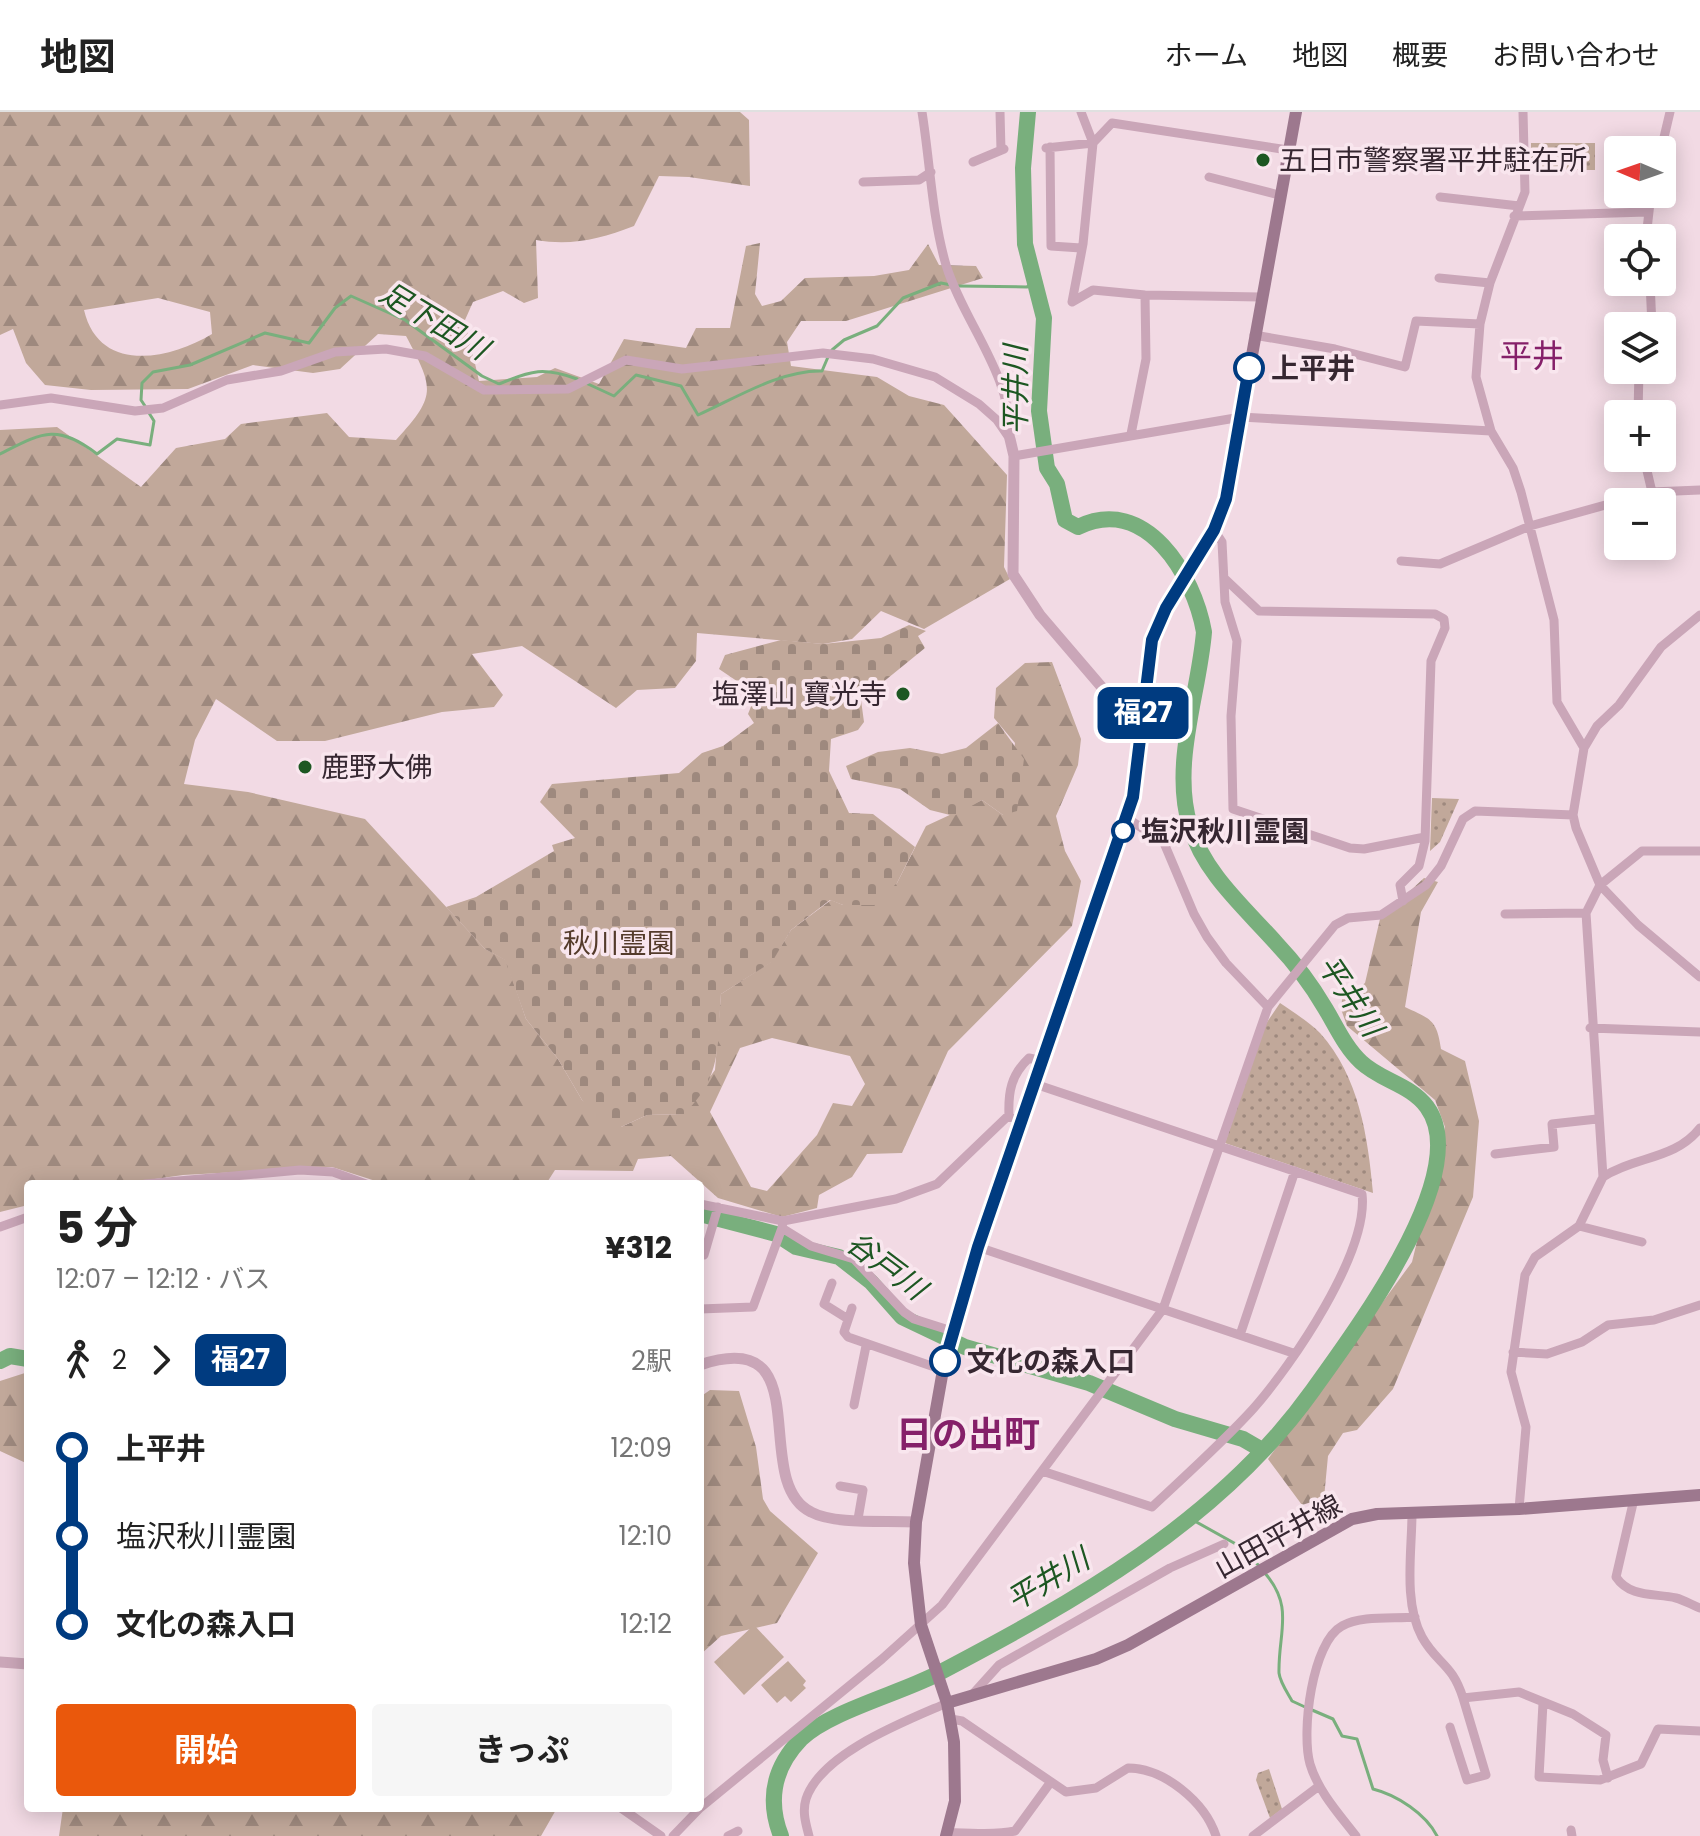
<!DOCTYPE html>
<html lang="ja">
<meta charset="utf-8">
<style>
body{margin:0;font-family:Poppins,"Noto Sans JP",sans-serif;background:#f6f6f6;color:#222;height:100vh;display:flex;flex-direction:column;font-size:30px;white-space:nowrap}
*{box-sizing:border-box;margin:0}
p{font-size:26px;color:#767676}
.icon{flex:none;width:44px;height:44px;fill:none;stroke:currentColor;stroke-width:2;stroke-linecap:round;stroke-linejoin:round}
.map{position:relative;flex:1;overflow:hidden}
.drawer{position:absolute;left:24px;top:1068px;width:680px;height:632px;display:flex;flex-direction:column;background:#fff;border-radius:8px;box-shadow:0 4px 20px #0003}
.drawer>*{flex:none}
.badge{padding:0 16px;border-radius:12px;font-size:28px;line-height:52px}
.needle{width:52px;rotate:272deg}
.fabs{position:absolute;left:1604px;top:24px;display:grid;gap:16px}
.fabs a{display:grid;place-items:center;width:72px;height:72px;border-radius:8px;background:#fff;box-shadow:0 4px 20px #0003;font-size:40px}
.map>.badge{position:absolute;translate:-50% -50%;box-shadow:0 0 0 4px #fff}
.legs{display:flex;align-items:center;gap:12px;height:88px;padding:0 32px;font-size:26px}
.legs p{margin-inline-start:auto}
.head{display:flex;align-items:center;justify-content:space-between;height:136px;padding:0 32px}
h1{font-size:44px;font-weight:700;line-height:60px}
.action{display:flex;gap:16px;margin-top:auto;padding:16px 32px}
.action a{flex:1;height:92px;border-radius:8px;background:#ea580c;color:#fff;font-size:32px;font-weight:700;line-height:92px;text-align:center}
.action a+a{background:#f6f6f6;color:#222}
ul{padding:0 32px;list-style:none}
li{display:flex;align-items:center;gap:28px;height:88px;font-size:30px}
li i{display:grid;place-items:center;width:12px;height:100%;margin:0 10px;background:currentColor}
li i::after{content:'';width:20px;height:20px;margin:-10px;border:6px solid;border-radius:50%;background:#fff}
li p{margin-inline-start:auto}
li:first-child i{background:linear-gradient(#0000 50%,currentColor 0)}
li:last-child i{background:linear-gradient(currentColor 50%,#0000 0)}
header{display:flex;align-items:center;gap:48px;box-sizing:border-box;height:112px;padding:0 40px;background:#fff;border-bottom:2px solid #e0e0e0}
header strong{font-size:38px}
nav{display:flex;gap:44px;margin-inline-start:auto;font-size:28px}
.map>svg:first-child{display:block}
</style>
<header>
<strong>地図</strong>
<nav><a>ホーム</a><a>地図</a><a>概要</a><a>お問い合わせ</a></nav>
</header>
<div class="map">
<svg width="1700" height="1724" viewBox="0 0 1700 1724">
<defs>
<pattern id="grass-dots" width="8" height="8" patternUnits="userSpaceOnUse" patternTransform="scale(2)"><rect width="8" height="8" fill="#c1a89a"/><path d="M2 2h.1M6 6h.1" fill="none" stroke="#9e897e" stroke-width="1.8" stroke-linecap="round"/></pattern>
<pattern id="forest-firs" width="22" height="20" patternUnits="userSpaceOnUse" patternTransform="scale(2)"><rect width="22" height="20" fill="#c1a89a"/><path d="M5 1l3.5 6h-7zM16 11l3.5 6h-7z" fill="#9e897e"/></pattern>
<pattern id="cemetery-stones" width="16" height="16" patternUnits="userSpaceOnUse" patternTransform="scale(2)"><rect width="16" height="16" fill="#c1a89a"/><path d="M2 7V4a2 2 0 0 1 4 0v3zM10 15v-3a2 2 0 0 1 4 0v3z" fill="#9e897e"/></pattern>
</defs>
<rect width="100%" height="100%" fill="#f2dae4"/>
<path fill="url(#grass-dots)" d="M 1531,31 L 1595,31 L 1595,58 L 1531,58 Z
M 1432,686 L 1459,687 L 1440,730 L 1430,739 Z
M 1280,891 C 1293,900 1309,910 1320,921 C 1359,964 1368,1025 1373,1081 L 1225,1031 L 1263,916 Z
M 1269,1657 L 1282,1697 L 1270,1706 L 1256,1668 L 1258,1661 Z"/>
<path fill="url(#forest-firs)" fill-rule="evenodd" d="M 0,0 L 740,0 L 749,8 L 750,74 L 689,65 L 659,64 L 634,114 C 600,127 572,134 536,128 L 538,186 L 524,191 L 503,179 L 473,190 L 465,208 L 479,269 L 537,265 L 555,256 L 599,272 L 624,227 L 686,236 L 696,216 L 730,216 L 746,134 L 760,131 L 755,182 L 762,194 L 781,189 L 805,166 L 874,164 L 909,158 L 928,132 L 939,153 L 976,154 L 983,166 L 846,209 L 801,209 L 787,230 L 791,254 L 877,265 L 909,284 L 944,293 L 1007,363 L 1004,455 L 1010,467 L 924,517 L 881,499 L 852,527 L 823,532 L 697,521 L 696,549 L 675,576 L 637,578 L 616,596 L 522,534 L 472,542 L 503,583 L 494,595 L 442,600 L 325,629 L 277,629 L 216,587 L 195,628 L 184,672 L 248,680 L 365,707 L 485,837 L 506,848 L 526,907 L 558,947 L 582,988 L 621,1015 L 647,1003 L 683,1002 L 715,958 L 721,882 L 771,850 L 791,818 L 831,788 L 843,793 L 897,771 L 926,714 L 982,688 L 1003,703 L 1015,631 L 994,606 L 996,576 L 1025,551 L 1052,550 L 1081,627 L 1078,653 L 1056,704 L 1065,739 L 1081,769 L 1072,814 L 948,939 L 902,1041 L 867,1042 L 852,1065 L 819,1083 L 817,1096 L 782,1105 L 718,1086 L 671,1044 L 638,1047 L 633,1059 L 555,1058 L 546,1072 L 518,1068 L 385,1072 L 332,1055 L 183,1063 L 120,1072 L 28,1072 L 28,1093 L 0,1100 L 0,318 L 57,315 L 141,375 L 176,336 L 225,327 L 241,312 L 327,301 L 349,325 L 396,328 C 437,283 434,277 406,224 L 378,222 L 340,257 L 313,261 L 253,253 L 188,277 L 91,278 L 45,273 L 26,251 L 13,217 L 0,223 ZM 158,186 L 210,200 L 212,222 C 169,248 99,262 84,198 ZM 772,926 L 850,944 L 865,972 L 852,994 L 833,991 L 817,1023 L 767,1079 L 751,1075 L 710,1000 L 740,936 Z
M 1424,766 L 1438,770 L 1421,800 L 1405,895 C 1431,907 1437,908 1441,937 L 1465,949 L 1479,1009 L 1473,1085 L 1393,1277 L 1357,1318 L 1343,1321 L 1328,1344 L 1324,1386 L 1302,1393 L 1268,1347 L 1412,1150 L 1445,1015 L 1435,988 L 1347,914 L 1341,897 L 1343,878 L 1354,879 L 1365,871 L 1380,807 Z
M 28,1260 L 28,1352 L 0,1339 L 0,1269 Z
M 710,1278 L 739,1279 L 756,1335 L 763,1387 L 770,1399 L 818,1441 L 777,1511 L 721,1524 L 700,1543 L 700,1285 Z
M 63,1696 L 557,1696 L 541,1724 L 59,1724 Z"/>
<path fill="url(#cemetery-stones)" d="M 909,513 L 926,519 L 918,524 L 925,536 L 861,588 L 864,610 L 858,618 L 831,627 L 829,659 L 849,701 L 873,702 L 915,735 L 897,771 L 874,793 L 843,793 L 830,788 L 791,818 L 772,850 L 721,882 C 717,933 723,964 684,1002 L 647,1003 L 621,1015 L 609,1016 L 582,988 L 558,947 L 526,907 L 505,848 L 485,837 L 446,795 L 476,785 L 554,739 L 552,733 L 575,726 L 540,690 L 552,672 L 679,661 L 702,641 L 723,634 L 754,611 L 748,602 L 756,582 L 719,557 L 725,543 L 781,528 L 823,532 L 881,526 Z
M 998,611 L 1024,647 L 1017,699 L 1003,703 L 982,688 L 954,704 L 930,698 L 900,677 L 851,667 L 846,654 L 878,640 L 910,636 L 942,642 L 966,636 Z"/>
<path fill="#c1a89a" d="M 754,1513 L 784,1545 L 744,1583 L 714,1550 Z
M 788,1549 L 806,1569 L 803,1573 L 806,1576 L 791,1590 L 785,1584 L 777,1591 L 761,1573 Z"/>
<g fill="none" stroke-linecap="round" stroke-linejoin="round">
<path stroke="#79af7d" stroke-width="3" d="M 958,174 L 1027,175 L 1034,169
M 832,238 L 844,228 L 877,214 L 903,186 L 941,171 L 951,173
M 588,272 L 614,284 L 636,263 L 681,274 L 698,303 C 736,286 780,258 822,259 L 828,245
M 145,294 L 141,288 L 142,271 L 153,260 L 190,253 L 265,221 L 309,231 L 335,196 L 351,184 L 405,208 L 482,264 L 499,272 C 532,258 544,255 577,267
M 0,342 C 42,321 56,311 97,342 L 117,327 L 150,333 L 154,309 L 149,301
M 1191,1407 L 1243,1436 L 1259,1454
M 1264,1460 C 1295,1495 1278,1520 1279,1561 C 1280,1570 1287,1580 1292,1589 L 1305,1595
M 1312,1598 L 1333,1607 L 1342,1624 L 1357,1627 L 1373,1677 C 1397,1683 1426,1702 1437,1724"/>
<path stroke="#79af7d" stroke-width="16" d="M 700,1102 L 776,1122 L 796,1135 L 839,1145 L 871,1170 L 902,1205 L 965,1235 L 1089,1271 L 1175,1307 L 1243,1327 L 1262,1338
M 0,1249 L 10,1244 L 28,1247
M 781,1724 C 767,1688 773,1656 801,1627 C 827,1601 897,1582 933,1564 C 1074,1490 1219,1410 1313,1278 C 1352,1223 1475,1061 1427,995 C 1410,972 1381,969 1361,950 C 1345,935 1336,914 1325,896 C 1311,872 1295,851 1276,831 C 1244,795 1204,761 1190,714 C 1171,652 1199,582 1204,520 C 1194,463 1146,382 1078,415 L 1065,408 L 1057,372 L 1047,356 L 1039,299 L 1044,206 L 1025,132 L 1023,56 L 1028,0"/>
<path stroke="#caa6b8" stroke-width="9" d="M 922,0 C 930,50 932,105 946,153 C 964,211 1012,262 1010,326
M 1000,0 L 1001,38
M 1523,0 L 1525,80 L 1490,171 L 1480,212 L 1476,265 L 1491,319 L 1513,356 L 1521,380 L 1554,508 L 1557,590 L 1584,636 L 1573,703 L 1576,716 L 1600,773 L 1638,813 L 1700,865
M 1050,35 L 1051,134 L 1081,136
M 1046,36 L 1093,31 L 1112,11 L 1288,38
M 1661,38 L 1670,0
M 973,50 L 1004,37
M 1209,65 L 1279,83
M 863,70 L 919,68 L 931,60
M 1440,85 L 1519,94
M 1514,104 L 1647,100
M 1646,126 L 1651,82
M 1439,166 L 1490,171
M 1650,170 L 1652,214
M 1072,190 L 1083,132 L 1093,31 L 1081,0
M 1072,190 L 1093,178 L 1145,183 L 1260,185
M 1254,223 L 1335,237 L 1405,255 L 1416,209 L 1480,212
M 0,293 L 51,286 L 135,299 L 163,296 L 227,268 L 281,259 L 335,240 L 386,237 L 425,244 L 484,278 L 568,277 L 626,248 L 682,257 L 823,241 L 873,247 L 935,265 L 979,292 L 997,308 L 1010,327
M 1638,302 L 1639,258
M 1131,322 L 1146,247 L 1145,183
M 1014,344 L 1241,305 L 1491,319
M 1644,346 L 1652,380
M 1214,418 L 1222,430 L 1225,490 L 1237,529 L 1231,604 L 1233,697 L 1350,736 L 1364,737 L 1425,725
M 1401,449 L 1440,452 L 1530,414 L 1652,380 L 1700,378
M 1224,466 L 1259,499 L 1435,502 L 1444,507 L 1445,516 L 1431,549 L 1425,729 L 1419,754 L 1400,773 L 1403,789
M 1584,636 L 1597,614 L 1619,593 L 1661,535 L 1700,503
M 1127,706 L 1164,731 L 1194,802 L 1207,825 L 1226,851 L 1268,895
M 1505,802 L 1586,801
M 1590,916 L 1700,920
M 1035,972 L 1362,1082 C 1369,1140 1292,1253 1253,1297 C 1222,1331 1186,1363 1152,1395 L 1042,1359
M 1009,1004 C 1008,980 1011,963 1029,946 L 1043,949
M 1495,1042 L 1554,1035 L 1552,1012 L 1597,1007
M 1603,1065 C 1635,1044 1675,1048 1700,1016
M 145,1072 L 300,1058 L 333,1060 L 366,1072
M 700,1092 L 783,1109 L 896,1087 L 937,1072 L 1008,1004 L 1022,1009
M 783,1109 L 782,1116 L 811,1134 L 854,1147 L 904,1200 L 914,1207 L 952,1219
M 1579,1114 L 1642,1130
M 0,1115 L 28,1105
M 978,1135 L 1293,1241
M 704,1143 L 718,1095
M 832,1171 L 824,1192 L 848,1207
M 852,1196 L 844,1220 L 848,1225 L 943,1258
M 700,1197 L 753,1195 L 782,1116
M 1240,1223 L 1295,1059
M 1513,1240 L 1547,1242 L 1582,1230 L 1608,1213 L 1654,1208 L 1700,1193
M 854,1293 L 866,1234
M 840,1374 L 863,1378 L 858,1407
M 1634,1387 L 1616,1465 C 1630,1486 1655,1481 1676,1486 C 1684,1488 1692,1493 1700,1496
M 1519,1397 L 1526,1315 L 1511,1260 L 1525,1163 L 1535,1145 L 1579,1114 L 1603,1065 L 1586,801 L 1600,773 L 1642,739 L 1700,739
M 1412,1401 C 1412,1439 1403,1490 1422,1525 C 1437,1552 1452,1551 1463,1586 L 1519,1580 L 1573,1602 L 1606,1623 L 1603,1648 L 1608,1666
M 971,1584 L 999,1553 L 1170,1456 L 1224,1432
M 1543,1591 L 1539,1665 L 1600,1668 L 1641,1652 L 1658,1617 L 1700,1619
M 951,1607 L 962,1609 L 1066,1680 L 1096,1676 L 1128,1656 C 1164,1656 1205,1690 1216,1724
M 1450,1615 L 1467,1668 L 1486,1663 L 1463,1586
M 621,1696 L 661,1724
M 700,1696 L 882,1547 L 942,1493 L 1163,1197 L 1268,895 L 1335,813 L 1348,806 L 1381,803 L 1426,773 L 1441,754 L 1463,707 L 1475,699 L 1573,703
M 1571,1718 L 1572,1724
M 947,1721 C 970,1720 992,1724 1015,1719 L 1050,1671
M 673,1724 L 700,1696
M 728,1724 L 738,1719
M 809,1724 C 806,1712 802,1700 806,1687 C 821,1641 906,1609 947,1591
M 1253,1724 L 1319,1674
M 1356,1724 C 1339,1702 1318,1679 1310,1652 C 1301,1620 1312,1530 1342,1514 C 1361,1503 1394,1507 1415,1505"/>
<path stroke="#caa6b8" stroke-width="11" d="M 1010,327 L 1014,344 L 1013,462 L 1040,503 L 1117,593 L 1129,599 L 1143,599
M 700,1253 C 822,1212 748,1369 811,1400 C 835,1413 887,1408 916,1410
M 0,1550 L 28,1552"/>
<path stroke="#9d788e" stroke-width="12" d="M 947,1591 L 1096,1547 L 1128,1533 L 1352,1407 L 1377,1402 L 1519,1397 L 1700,1383
M 946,1724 L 955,1689 L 954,1630 L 947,1591 L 921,1513 L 914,1451 L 916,1410 L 943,1258 L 978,1135 L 1133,685 L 1152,528 L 1166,496 L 1214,418 L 1226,387 L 1296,0"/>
</g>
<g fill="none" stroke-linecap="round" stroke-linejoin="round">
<g stroke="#fff" stroke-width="18">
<path id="line-1" d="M 945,1249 L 978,1135 L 1133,685 L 1152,528 L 1166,496 L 1214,418 L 1226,387 L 1249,256"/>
</g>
<use href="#line-1" stroke="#003b80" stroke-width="12"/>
</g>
<g fill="#1d5722" stroke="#f9e6ee" stroke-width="3">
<circle cx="1263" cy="48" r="8"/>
<circle cx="903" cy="582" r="8"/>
<circle cx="305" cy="655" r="8"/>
</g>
<g fill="#fff" stroke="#003b80" stroke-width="4">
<circle cx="1249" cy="256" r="14"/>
<circle cx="1123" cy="719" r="10"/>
<circle cx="945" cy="1249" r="14"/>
</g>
<g text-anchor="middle" stroke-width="7" stroke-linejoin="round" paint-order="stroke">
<g font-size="28" fill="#362731" stroke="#f9e6ee" text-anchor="start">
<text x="1279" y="58">五日市警察署平井駐在所</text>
<text x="887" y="592" text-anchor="end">塩澤山 寶光寺</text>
<text x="321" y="665">鹿野大佛</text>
</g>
<g font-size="28" font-weight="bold" fill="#362731" stroke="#f9e6ee" text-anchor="start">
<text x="1271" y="266">上平井</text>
<text x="1141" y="729">塩沢秋川霊園</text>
<text x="967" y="1259">文化の森入口</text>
</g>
<g font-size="28" fill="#543b2b" stroke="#f9e6ee">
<text x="619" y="841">秋川霊園</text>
</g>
<g font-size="28" fill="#362731" stroke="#f9e6ee">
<text transform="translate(1278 1424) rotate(-29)" y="10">山田平井線</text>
</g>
<g font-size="30" font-style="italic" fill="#1d5722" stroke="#f9e6ee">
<text transform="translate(434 209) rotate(31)" y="10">足下田川</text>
<text transform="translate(1016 278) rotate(-90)" y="10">平井川</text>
<text transform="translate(1350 884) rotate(56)" y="10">平井川</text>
<text transform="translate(886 1154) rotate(37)" y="10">谷戸川</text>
<text transform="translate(1048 1468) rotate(-31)" y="10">平井川</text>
</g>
<g font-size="32" fill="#852069" stroke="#f9e6ee">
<text x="1532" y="255">平井</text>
</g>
<g font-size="36" font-weight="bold" fill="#852069" stroke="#f9e6ee">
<text x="968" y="1335">日の出町</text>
</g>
</g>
</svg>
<div class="fabs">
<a><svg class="needle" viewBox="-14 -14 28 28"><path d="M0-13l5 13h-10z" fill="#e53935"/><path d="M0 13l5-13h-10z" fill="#767676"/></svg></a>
<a><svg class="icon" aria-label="locate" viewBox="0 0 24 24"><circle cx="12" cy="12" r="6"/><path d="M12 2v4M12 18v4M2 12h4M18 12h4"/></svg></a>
<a><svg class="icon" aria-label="layers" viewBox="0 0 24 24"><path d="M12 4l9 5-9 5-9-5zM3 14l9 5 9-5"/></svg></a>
<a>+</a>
<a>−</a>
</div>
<b class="badge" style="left:1143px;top:601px;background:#003b80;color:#fff">福27</b>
<section class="drawer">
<div class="head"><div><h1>5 分</h1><p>12:07 – 12:12 · バス</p></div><b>¥312</b></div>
<div class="legs"><svg class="icon" aria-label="walk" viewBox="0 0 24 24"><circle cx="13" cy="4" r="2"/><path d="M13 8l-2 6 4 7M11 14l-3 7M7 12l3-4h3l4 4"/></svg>2<svg class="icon" aria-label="forward" viewBox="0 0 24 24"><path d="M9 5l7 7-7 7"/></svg><b class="badge" style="background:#003b80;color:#fff">福27</b><p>2駅</p></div>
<ul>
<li><i style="color:#003b80"></i><b>上平井</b><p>12:09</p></li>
<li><i style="color:#003b80"></i><span>塩沢秋川霊園</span><p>12:10</p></li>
<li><i style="color:#003b80"></i><b>文化の森入口</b><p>12:12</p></li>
</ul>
<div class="action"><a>開始</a><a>きっぷ</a></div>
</section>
</div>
